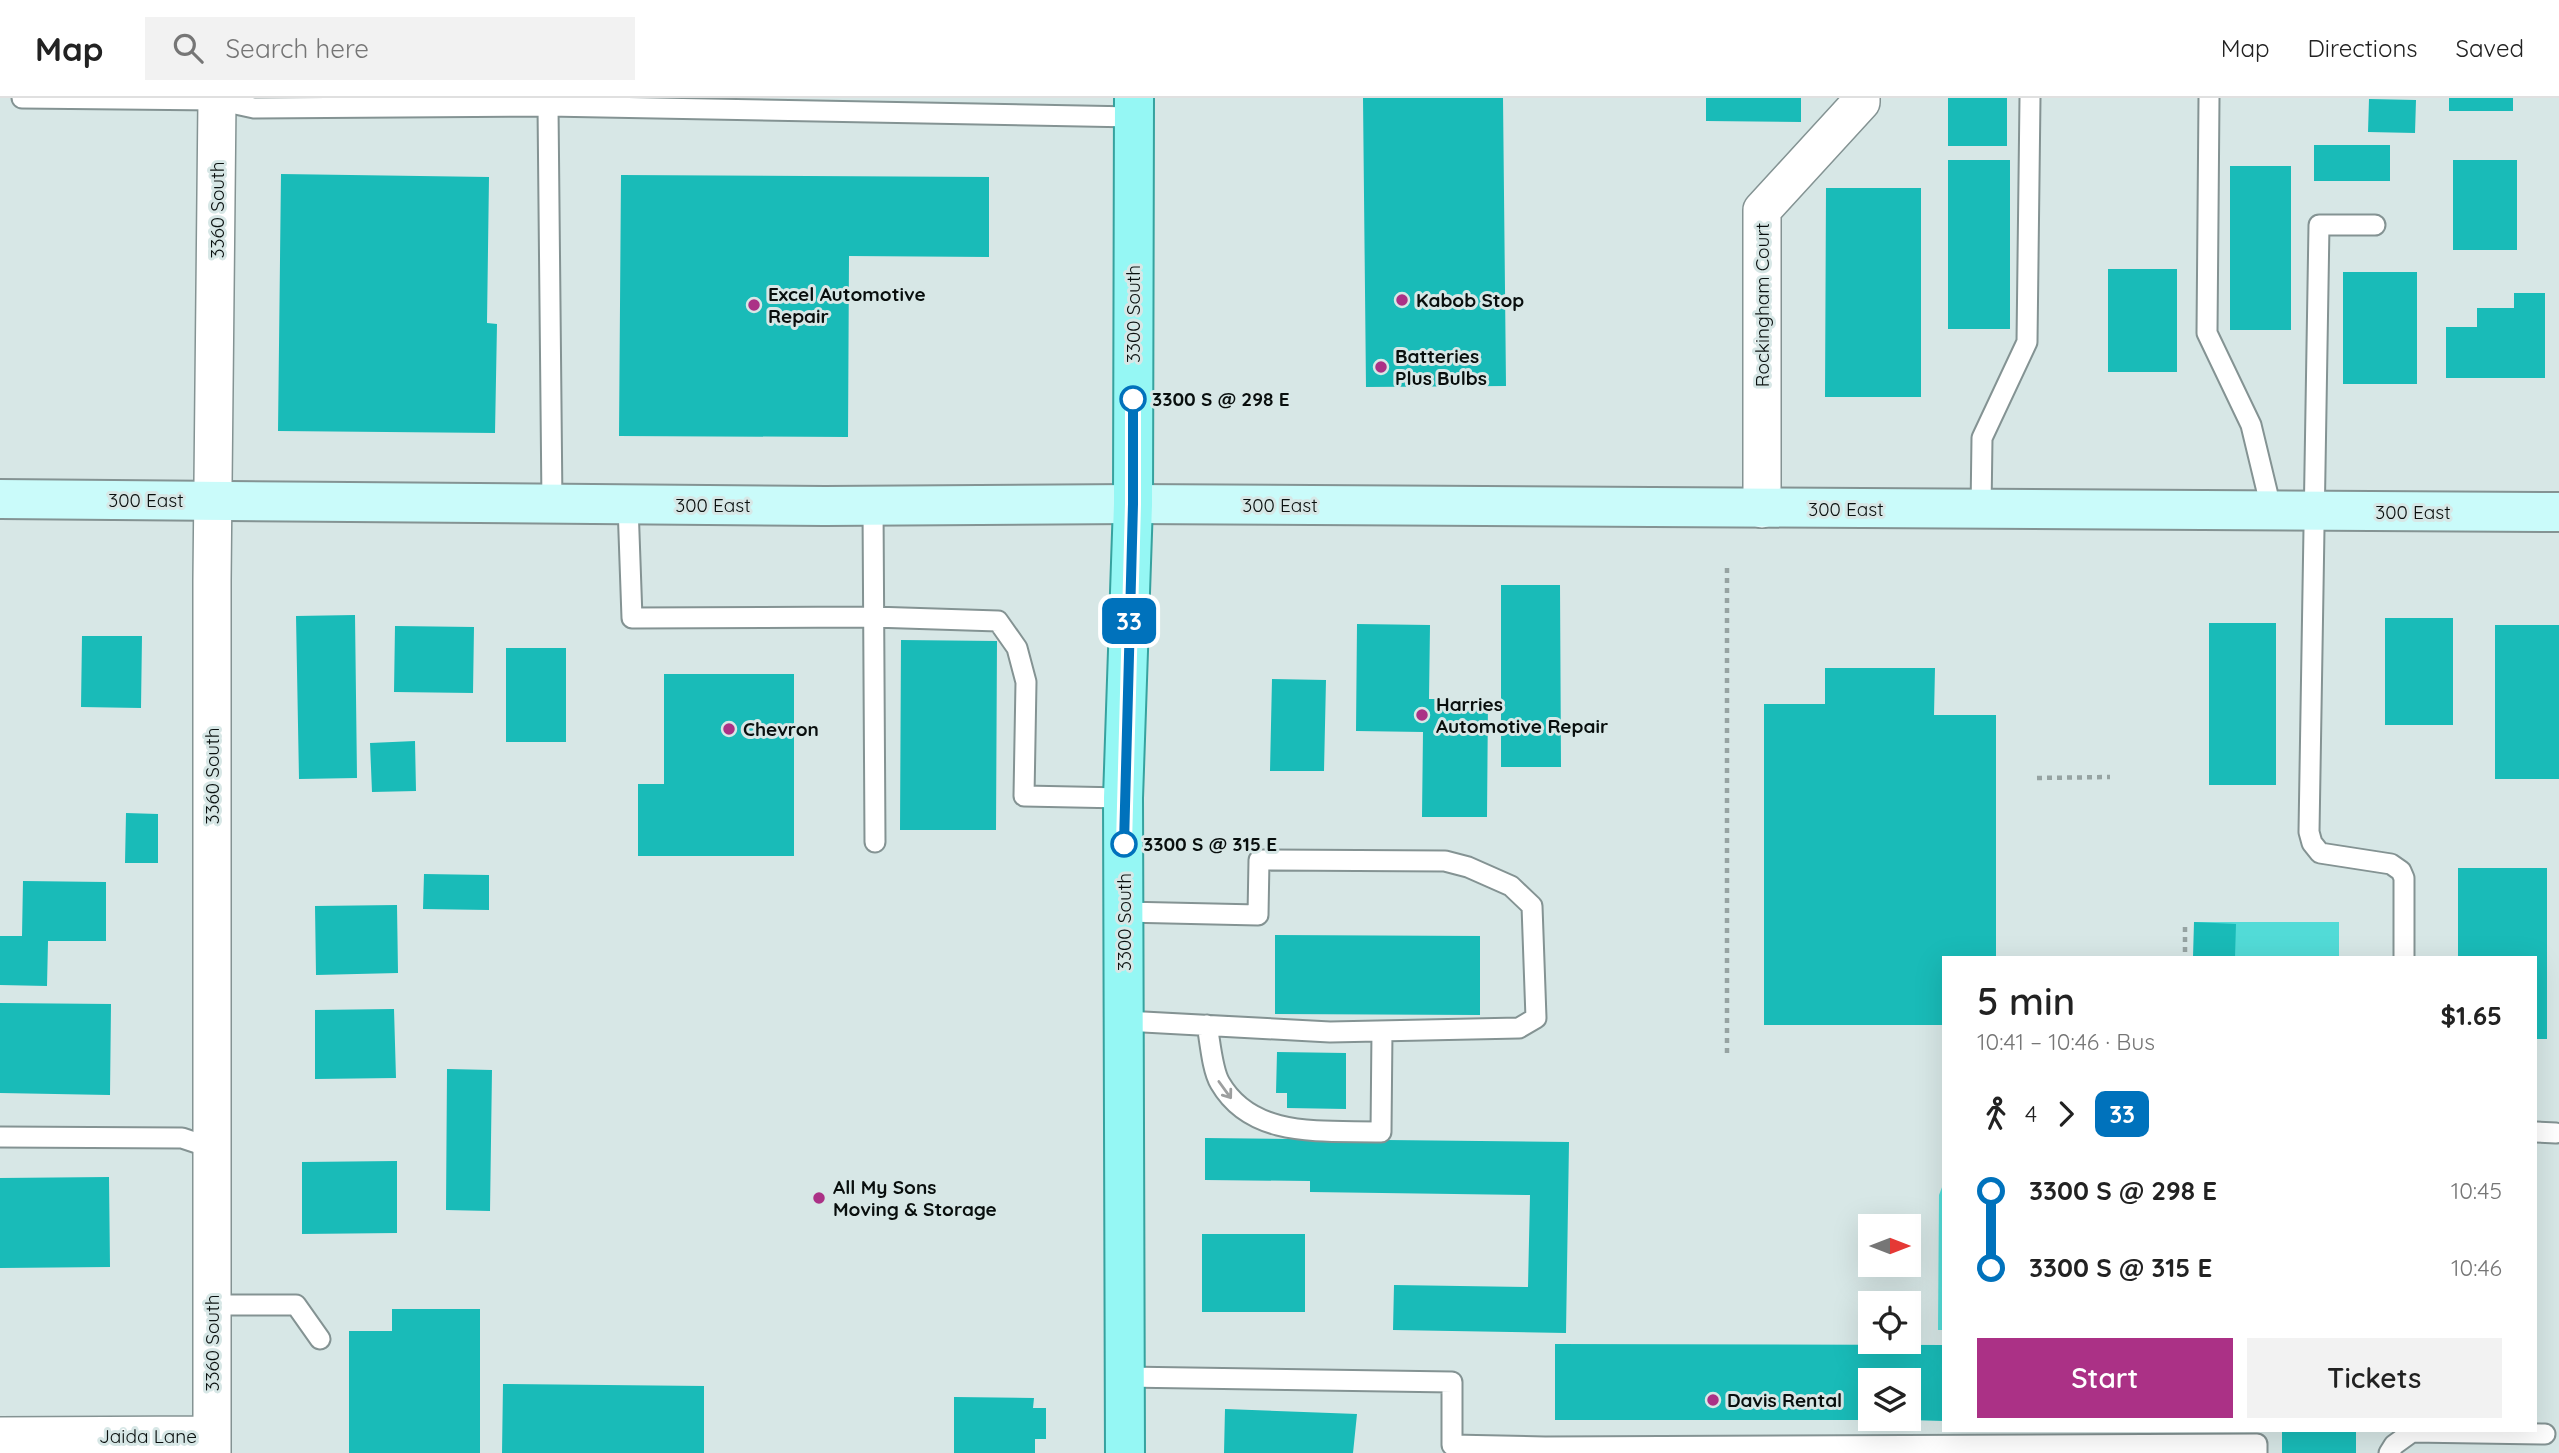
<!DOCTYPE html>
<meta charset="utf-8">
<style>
body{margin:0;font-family:Quicksand,sans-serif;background:#f2f2f2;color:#222;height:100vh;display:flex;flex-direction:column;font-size:26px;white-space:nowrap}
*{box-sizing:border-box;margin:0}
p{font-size:23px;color:#767676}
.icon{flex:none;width:38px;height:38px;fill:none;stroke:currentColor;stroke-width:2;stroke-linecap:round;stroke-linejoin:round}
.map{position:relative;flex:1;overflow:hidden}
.drawer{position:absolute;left:1942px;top:858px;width:595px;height:476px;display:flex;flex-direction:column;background:#fff;border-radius:0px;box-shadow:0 7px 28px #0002}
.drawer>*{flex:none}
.badge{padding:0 14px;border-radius:10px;font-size:24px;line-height:46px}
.needle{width:46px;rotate:90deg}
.buttons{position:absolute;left:1858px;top:1116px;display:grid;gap:14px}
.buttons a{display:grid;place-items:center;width:63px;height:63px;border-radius:0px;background:#fff;box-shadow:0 7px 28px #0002;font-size:35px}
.map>.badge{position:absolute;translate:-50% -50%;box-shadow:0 0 0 4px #fff}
.legs{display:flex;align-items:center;gap:10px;height:77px;padding:0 35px;font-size:23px}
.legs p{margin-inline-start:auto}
.head{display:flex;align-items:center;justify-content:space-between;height:119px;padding:0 35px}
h1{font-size:38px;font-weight:600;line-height:52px}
.primary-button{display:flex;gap:14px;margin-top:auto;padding:14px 35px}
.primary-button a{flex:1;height:80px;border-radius:0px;background:#ab3186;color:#fff;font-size:28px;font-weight:600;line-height:80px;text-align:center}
.primary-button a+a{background:#f2f2f2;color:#222}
ul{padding:0 35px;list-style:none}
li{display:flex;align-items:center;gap:24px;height:77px;font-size:26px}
li i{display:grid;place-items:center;width:10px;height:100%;margin:0 9px;background:currentColor}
li i::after{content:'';width:18px;height:18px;margin:-9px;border:5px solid;border-radius:50%;background:#fff}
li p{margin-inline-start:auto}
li:first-child i{background:linear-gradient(#0000 50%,currentColor 0)}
li:last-child i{background:linear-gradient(currentColor 50%,#0000 0)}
header{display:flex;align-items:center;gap:42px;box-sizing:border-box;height:98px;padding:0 35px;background:#fff;border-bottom:2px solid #e0e0e0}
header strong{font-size:33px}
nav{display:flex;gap:38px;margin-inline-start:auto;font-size:24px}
.search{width:490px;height:63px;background:#f2f2f2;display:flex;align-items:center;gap:18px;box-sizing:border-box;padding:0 24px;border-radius:0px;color:#767676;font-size:26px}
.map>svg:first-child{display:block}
</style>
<header>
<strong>Map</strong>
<div class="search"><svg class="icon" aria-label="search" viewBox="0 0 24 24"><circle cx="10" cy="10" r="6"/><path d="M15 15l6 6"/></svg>Search here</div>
<nav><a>Map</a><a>Directions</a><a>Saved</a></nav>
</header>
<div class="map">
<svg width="2559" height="1355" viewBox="0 0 2559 1355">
<rect width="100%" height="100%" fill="#d7e7e6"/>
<path fill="#52dbd7" d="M 2194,824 L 2339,824 L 2339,859 L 2194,859 Z
M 1944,1084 L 1944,1232 L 1938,1232 L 1939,1097 Z"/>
<path fill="#19bbb8" d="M 1363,0 L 1503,0 L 1506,288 L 1366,289 Z
M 1706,0 L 1801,0 L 1801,24 L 1706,23 Z
M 1948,0 L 2007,0 L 2007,48 L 1948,48 Z
M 2449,0 L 2513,0 L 2513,13 L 2449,13 Z
M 2369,1 L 2416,2 L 2415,35 L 2368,34 Z
M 2314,47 L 2390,47 L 2390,83 L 2314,83 Z
M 1948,62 L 2010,62 L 2010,231 L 1948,231 Z
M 2453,62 L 2517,62 L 2517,152 L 2453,152 Z
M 2230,68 L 2291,68 L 2291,232 L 2230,232 Z
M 281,76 L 489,79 L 487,225 L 497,226 L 495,335 L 278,333 Z
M 621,77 L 989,79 L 989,159 L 849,158 L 848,339 L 619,338 Z
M 1826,90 L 1921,90 L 1921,299 L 1825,299 Z
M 2108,171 L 2177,171 L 2177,274 L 2108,274 Z
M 2343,174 L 2417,174 L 2417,286 L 2343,286 Z
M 2514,195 L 2545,195 L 2545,280 L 2446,280 L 2446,229 L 2477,229 L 2477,210 L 2514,210 Z
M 1501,487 L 1560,487 L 1561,669 L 1501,669 Z
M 355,517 L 357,680 L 299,681 L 296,518 Z
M 2385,520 L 2453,520 L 2453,627 L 2385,627 Z
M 2209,525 L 2276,525 L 2276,687 L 2209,687 Z
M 1357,526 L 1430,527 L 1429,601 L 1488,601 L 1487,719 L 1422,719 L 1423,634 L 1356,633 Z
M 2495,527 L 2559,527 L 2559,681 L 2495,681 Z
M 395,528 L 474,529 L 473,595 L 394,594 Z
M 82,538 L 142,538 L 141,610 L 81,609 Z
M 901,542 L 997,543 L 996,732 L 900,732 Z
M 506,550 L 566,550 L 566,644 L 506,644 Z
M 1825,570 L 1935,570 L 1934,617 L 1996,617 L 1996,859 L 1944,859 L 1944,927 L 1764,927 L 1764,606 L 1825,606 Z
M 664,576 L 794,576 L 794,758 L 638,758 L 638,686 L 664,686 Z
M 1272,581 L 1326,582 L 1324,673 L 1270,673 Z
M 415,643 L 416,693 L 372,694 L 370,645 Z
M 126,715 L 158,716 L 158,765 L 125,765 Z
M 2458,770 L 2547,770 L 2547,941 L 2536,941 L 2536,859 L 2458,859 Z
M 424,776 L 489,777 L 489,812 L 423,811 Z
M 23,783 L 106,784 L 106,843 L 48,843 L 47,888 L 0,887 L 0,838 L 22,838 Z
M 397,807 L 398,875 L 316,877 L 315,808 Z
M 2194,824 L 2236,826 L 2235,859 L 2193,859 Z
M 1275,837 L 1480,838 L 1480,917 L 1275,916 Z
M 0,905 L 111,906 L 110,997 L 0,995 Z
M 394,911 L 396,980 L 315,981 L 315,912 Z
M 1277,954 L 1346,955 L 1346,1011 L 1287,1010 L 1287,995 L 1276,995 Z
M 447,971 L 492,972 L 490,1113 L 446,1112 Z
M 1205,1040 L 1569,1044 L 1566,1235 L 1393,1232 L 1394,1187 L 1528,1189 L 1530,1097 L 1310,1094 L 1310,1083 L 1205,1082 Z
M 397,1063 L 397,1135 L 302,1136 L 302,1064 Z
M 109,1079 L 110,1169 L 0,1170 L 0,1080 Z
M 1202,1136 L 1305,1136 L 1305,1214 L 1202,1214 Z
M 392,1211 L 480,1211 L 480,1355 L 349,1355 L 349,1233 L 392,1233 Z
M 1555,1246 L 1944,1247 L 1944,1323 L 1909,1322 L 1909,1283 L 1871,1283 L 1871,1322 L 1555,1322 Z
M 503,1286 L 704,1288 L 704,1355 L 502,1355 Z
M 954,1299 L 1034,1300 L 1033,1310 L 1046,1310 L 1046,1341 L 1035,1341 L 1035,1355 L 954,1355 Z
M 1225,1311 L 1357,1316 L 1353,1355 L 1224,1355 Z
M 2282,1332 L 2356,1332 L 2356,1355 L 2282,1355 Z"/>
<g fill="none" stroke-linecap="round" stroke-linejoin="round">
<g stroke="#849393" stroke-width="23">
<path id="lane" d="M 22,0 L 217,2 L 254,10 L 548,8 L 1134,19
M 2209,0 L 2207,235 L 2251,327 L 2272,414
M 548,8 L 552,406
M 2375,127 L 2319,127 L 2309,734 L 2312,745 L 2320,755 L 2391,766 L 2401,773 L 2404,780 L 2404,859
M 628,407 L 632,520 L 873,519 L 998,523 L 1017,550 L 1026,584 L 1024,698 L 1123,700
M 873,408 L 875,744
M 1981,412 L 1982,340 L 2027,244 L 2030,0
M 1124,814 L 1258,817 L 1259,762 L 1445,763 L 1468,769 L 1511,788 L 1532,808 L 1536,920 L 1519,930 L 1330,934 L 1125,923
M 1207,927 C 1210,942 1212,972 1220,985 C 1253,1042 1325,1032 1381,1034 L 1382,933
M 2536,1034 L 2556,1035
M 0,1039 L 182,1040 L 212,1050
M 212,1207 L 296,1207 L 320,1241
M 1125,1279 L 1452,1284 L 1452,1347 L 1545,1349 L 2257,1346 L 2257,1355
M 2389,1355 L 2394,1347 L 2412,1334 L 2545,1336"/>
</g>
<g stroke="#849393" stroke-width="40">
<path id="street" d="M 1762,411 L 1762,112 L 1861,4 L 1861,0
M 0,1338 L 212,1337
M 212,1355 L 212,482 L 217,2"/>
</g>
<g stroke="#849393" stroke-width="42">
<path id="secondary" d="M 0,401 L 825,408 L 1133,406 L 2559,414"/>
</g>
<g stroke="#36a29f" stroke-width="42">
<path id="primary" d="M 1125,1355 L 1123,700 L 1133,406 L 1134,0"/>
</g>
<path stroke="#96a3a2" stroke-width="4.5" stroke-dasharray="5 5" stroke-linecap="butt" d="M 1727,470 L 1727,957
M 2037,680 L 2110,679
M 2185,829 L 2185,859"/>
<use href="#lane" stroke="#fff" stroke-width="19"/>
<use href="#street" stroke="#fff" stroke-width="37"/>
<use href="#secondary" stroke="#cafbfa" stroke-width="38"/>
<use href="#primary" stroke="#95f7f4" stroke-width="38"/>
</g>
<defs><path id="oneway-shaft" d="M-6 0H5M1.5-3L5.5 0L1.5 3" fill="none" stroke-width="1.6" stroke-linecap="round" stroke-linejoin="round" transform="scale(1.75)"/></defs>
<use stroke="#9d9f9f" href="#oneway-shaft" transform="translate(1225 992) rotate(54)"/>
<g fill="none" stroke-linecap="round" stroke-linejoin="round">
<g stroke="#fff" stroke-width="16">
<path id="line-1" d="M 1124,746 L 1133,406 L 1133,301"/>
</g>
<use href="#line-1" stroke="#0072bc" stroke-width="10"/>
</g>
<g fill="#ab3186" stroke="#d7e7e6" stroke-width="2.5">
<circle cx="1402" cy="202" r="7"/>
<circle cx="754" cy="207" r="7"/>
<circle cx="1381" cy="269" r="7"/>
<circle cx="1422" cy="617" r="7"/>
<circle cx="729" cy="631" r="7"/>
<circle cx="819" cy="1100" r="7"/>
<circle cx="1713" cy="1302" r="7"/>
</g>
<g fill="#fff" stroke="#0072bc" stroke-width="3.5">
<circle cx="1133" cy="301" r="12"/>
<circle cx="1124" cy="746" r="12"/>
</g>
<g text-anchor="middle" stroke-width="6" stroke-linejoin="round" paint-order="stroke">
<g font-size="19" fill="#090f0e" stroke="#d7e7e6">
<text transform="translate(217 112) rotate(-90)" y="7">3360 South</text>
<text transform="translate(1762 207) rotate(-90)" y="7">Rockingham Court</text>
<text transform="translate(1133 216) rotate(-90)" y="7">3300 South</text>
<text x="146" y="409">300 East</text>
<text x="713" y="414">300 East</text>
<text x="1280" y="414">300 East</text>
<text x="1846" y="418">300 East</text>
<text x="2413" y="421">300 East</text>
<text transform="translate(212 678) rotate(-90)" y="7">3360 South</text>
<text transform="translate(1124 824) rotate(-90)" y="7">3300 South</text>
<text transform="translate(212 1245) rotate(-90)" y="7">3360 South</text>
<text x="148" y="1345">Jaida Lane</text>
</g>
<g font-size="19" font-weight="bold" fill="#090f0e" stroke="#d7e7e6" text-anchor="start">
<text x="768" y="203">Excel Automotive<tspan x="768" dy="22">Repair</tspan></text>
<text x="1416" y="209">Kabob Stop</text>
<text x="1395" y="265">Batteries<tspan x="1395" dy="22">Plus Bulbs</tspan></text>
<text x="1436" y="613">Harries<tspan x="1436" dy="22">Automotive Repair</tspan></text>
<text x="743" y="638">Chevron</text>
<text x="833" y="1096">All My Sons<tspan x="833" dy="22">Moving &amp; Storage</tspan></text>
<text x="1727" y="1309">Davis Rental</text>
</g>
<g font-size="19" font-weight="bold" fill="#090f0e" stroke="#d7e7e6" text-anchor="start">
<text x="1152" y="308">3300 S @ 298 E</text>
<text x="1143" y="753">3300 S @ 315 E</text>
</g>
</g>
</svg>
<div class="buttons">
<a><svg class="needle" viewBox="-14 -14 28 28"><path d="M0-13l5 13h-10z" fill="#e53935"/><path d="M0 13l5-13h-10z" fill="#767676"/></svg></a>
<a><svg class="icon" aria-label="locate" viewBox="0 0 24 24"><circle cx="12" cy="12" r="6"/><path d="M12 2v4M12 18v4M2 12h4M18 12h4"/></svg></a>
<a><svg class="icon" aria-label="layers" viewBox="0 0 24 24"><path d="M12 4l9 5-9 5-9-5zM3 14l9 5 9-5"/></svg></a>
</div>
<b class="badge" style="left:1129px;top:523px;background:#0072bc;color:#fff">33</b>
<section class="drawer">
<div class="head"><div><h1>5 min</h1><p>10:41 – 10:46 · Bus</p></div><b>$1.65</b></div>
<div class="legs"><svg class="icon" aria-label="walk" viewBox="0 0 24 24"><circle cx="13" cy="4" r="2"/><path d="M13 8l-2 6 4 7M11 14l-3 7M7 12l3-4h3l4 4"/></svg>4<svg class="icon" aria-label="forward" viewBox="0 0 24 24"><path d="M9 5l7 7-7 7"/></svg><b class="badge" style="background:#0072bc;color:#fff">33</b></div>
<ul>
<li><i style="color:#0072bc"></i><b>3300 S @ 298 E</b><p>10:45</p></li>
<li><i style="color:#0072bc"></i><b>3300 S @ 315 E</b><p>10:46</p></li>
</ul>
<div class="primary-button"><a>Start</a><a>Tickets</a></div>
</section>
</div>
